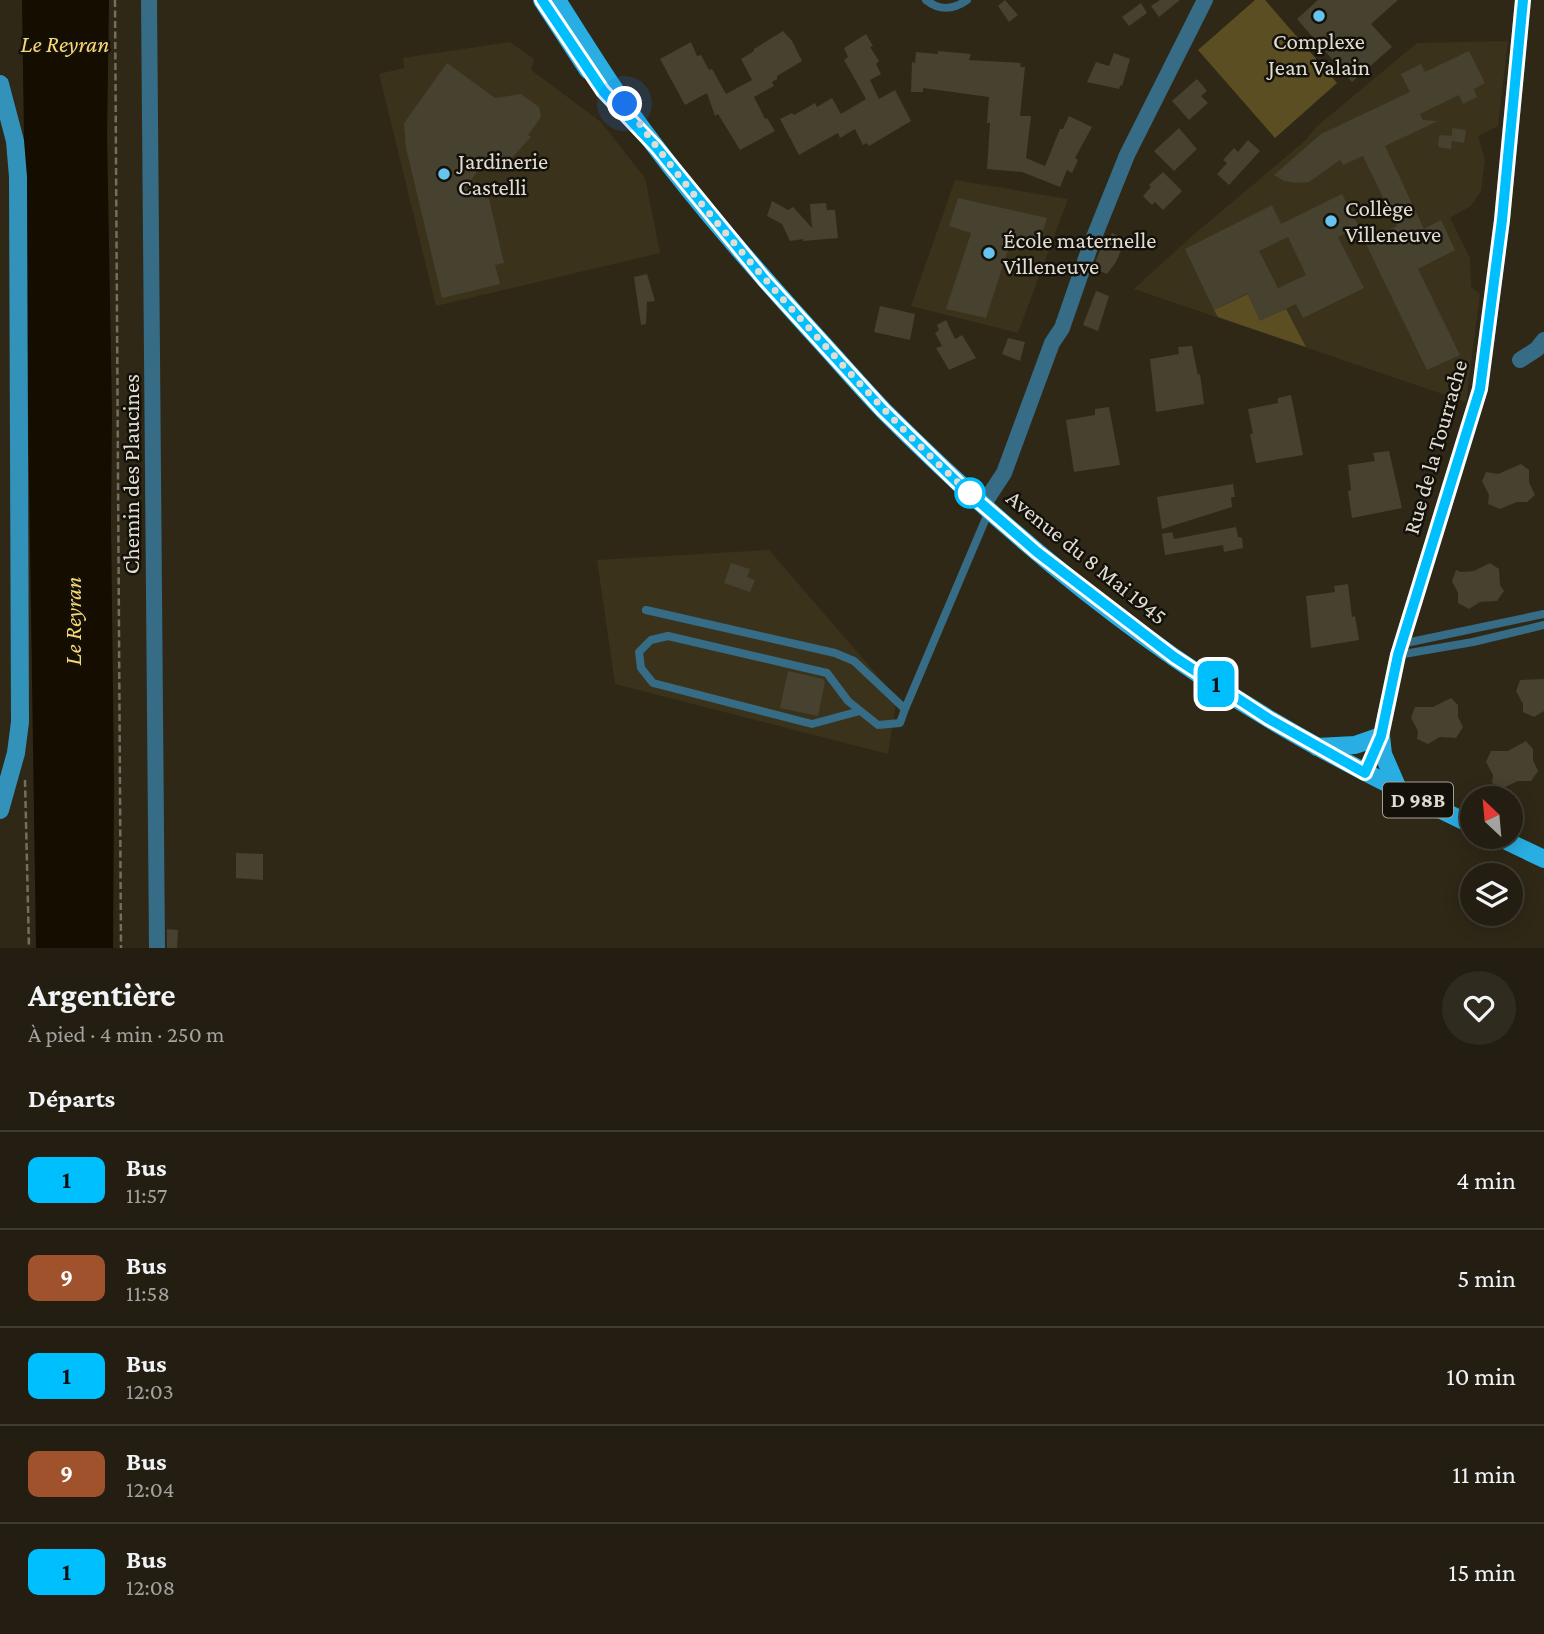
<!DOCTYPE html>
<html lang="fr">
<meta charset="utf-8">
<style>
body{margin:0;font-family:"Crimson Pro",serif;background:#2f2b1f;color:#f1f3f6;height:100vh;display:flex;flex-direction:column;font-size:26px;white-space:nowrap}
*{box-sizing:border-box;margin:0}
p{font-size:23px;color:#a3a29f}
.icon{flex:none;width:38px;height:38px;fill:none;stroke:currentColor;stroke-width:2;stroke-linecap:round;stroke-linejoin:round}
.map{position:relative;height:948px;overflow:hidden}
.drawer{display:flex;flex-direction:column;background:#231e11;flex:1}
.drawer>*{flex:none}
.badge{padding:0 14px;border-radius:10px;font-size:24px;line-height:46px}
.needle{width:46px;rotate:334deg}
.tools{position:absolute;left:1460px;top:786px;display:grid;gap:14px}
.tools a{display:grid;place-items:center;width:63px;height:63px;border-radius:50%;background:#231e11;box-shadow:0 4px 18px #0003,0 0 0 2px #403c31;font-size:35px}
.you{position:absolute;width:35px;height:35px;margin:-18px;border:5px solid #fff;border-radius:50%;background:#1a73e8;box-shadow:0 0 0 10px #1a73e833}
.map>.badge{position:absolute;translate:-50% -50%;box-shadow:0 0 0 4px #fff}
h2{padding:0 28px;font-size:26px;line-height:63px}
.round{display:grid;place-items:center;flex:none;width:74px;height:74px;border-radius:37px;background:#2f2b1f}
.head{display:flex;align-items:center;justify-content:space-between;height:119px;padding:0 28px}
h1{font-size:33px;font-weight:700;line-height:52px}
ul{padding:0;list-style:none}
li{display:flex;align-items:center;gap:21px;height:98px;padding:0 28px;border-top:2px solid #403c31}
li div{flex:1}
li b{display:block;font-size:26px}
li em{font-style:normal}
li .badge{min-width:77px;font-weight:700;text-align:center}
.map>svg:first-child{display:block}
</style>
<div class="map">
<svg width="1544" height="948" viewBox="0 0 1544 948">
<rect width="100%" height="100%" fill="#2f2817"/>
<path fill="#3a321a" d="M 1508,41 L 1498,126 L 1478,136 L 1485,160 L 1481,191 L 1471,206 L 1450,218 L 1470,258 L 1471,287 L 1480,294 L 1466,402 L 1134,289 L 1192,236 L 1306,140 L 1316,127 L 1417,43 Z
M 510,42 L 534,59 L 531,70 L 601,122 L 645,178 L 660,253 L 436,306 L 379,74 L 404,68 L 403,58 Z
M 955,180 L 1068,199 L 1018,333 L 911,306 Z
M 769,550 L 897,698 L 888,754 L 615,684 L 597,560 Z"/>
<path fill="#5c4e23" d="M 1255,0 L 1265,0 L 1337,83 L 1275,138 L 1198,50 Z
M 1248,294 L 1260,320 L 1286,309 L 1306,347 L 1218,317 L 1214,310 Z"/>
<path fill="#140d00" d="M 22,0 L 109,0 L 107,135 L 112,414 L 111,521 L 114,783 L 113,948 L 36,948 Z"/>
<path fill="#47412f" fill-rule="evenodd" d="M 1005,0 L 1018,15 L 1009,22 L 998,6 Z
M 1160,0 L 1180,0 L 1159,17 L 1151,6 Z
M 1318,0 L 1398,0 L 1371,24 L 1392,47 L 1352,82 L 1297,19 Z
M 1141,3 L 1147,13 L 1129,26 L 1122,17 Z
M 783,31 L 792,41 L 802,61 L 777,76 L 777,79 L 772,82 L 774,86 L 754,97 L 765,119 L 767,118 L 775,131 L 740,150 L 718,114 L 715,116 L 707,93 L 685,105 L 660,59 L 691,42 L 697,56 L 701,55 L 709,70 L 712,69 L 726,94 L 752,80 L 741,59 L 754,51 L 754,49 Z
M 866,34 L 873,46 L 870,47 L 879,61 L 876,64 L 881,74 L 870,80 L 879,99 L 895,90 L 911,121 L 869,146 L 867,143 L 863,145 L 855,129 L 840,138 L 838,133 L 827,139 L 799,155 L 780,119 L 792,113 L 794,115 L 815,103 L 817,107 L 832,98 L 841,114 L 866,99 L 844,60 L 848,57 L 844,48 Z
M 938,51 L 971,54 L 969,60 L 1021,63 L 1020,67 L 1025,67 L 1020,116 L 1031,116 L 1026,158 L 1045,166 L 1060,129 L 1063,129 L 1069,116 L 1092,127 L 1075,158 L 1078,160 L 1072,173 L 1067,170 L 1060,187 L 1022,172 L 987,169 L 990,123 L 987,123 L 989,97 L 923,88 L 923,92 L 911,92 L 912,62 L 915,63 L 916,52 L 938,54 Z
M 1469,51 L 1485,83 L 1474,89 L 1477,97 L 1463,104 L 1459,95 L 1420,114 L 1423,120 L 1438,121 L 1385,146 L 1424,229 L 1441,220 L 1455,250 L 1418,269 L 1460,355 L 1427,370 L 1365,242 L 1397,226 L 1363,156 L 1343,165 L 1340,160 L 1309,182 L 1296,183 L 1284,181 L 1274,175 L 1321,134 L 1410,92 L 1401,74 L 1421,64 L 1425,72 Z
M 1114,53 L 1130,59 L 1122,86 L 1120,85 L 1119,89 L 1087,82 L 1096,62 L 1109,66 Z
M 447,63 L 495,98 L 521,94 L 539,107 L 541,117 L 528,135 L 531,137 L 507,163 L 492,151 L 465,189 L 486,186 L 504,263 L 495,265 L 500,284 L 442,298 L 406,148 L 404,123 Z
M 1197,79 L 1207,91 L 1201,96 L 1208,103 L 1189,120 L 1172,101 Z
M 1179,128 L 1197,149 L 1174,171 L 1154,151 Z
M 1452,128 L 1466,130 L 1464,143 L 1452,141 L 1451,149 L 1438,147 L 1439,135 L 1452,136 Z
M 1248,140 L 1260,151 L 1229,185 L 1217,174 L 1227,163 L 1223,160 L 1234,148 L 1238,152 Z
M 1163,172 L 1182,191 L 1163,210 L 1155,202 L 1152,205 L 1143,196 L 1151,187 L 1149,185 Z
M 1342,194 L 1359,227 L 1338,237 L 1364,288 L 1303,318 L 1296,304 L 1260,321 L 1248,293 L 1214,310 L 1185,249 L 1272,205 L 1281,224 ZM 1288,237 L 1306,275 L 1278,288 L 1259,251 Z
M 958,198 L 1047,218 L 1038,246 L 1012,238 L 986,318 L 946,309 L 971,233 L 949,226 Z
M 772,201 L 788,210 L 793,207 L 812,228 L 810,204 L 826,203 L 827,210 L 835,210 L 838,238 L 803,241 L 803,239 L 790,241 L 782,224 L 767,216 Z
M 1112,233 L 1126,239 L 1116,262 L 1107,274 L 1097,270 L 1099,265 L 1095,263 L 1105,237 L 1109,239 Z
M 647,274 L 655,301 L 647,302 L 646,324 L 641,325 L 634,277 Z
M 1096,291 L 1109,296 L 1098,331 L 1083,325 Z
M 880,306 L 915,314 L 910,340 L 874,332 Z
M 946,320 L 955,339 L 962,335 L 976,358 L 949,370 L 936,348 L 942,346 L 935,333 L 939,330 L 937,325 Z
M 1008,338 L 1025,342 L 1020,361 L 1002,354 Z
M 1192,346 L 1198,375 L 1200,374 L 1204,404 L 1156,412 L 1150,359 L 1179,354 L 1178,347 Z
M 1291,395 L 1303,455 L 1256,463 L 1250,434 L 1253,434 L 1248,409 L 1278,403 L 1278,398 Z
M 1109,407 L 1120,465 L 1074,472 L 1066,420 L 1095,415 L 1095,409 Z
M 1389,451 L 1402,508 L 1352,518 L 1348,491 L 1351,490 L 1348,465 L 1375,461 L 1373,453 Z
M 1521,464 L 1529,470 L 1529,482 L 1535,495 L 1527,502 L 1517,502 L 1500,509 L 1488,504 L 1489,495 L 1482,481 L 1486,472 L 1498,474 Z
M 1233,484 L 1235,497 L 1231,497 L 1232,507 L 1162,529 L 1157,497 Z
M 1236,527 L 1238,537 L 1242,538 L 1243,548 L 1224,552 L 1223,545 L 1165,555 L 1162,534 L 1172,532 L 1174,539 Z
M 731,563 L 750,569 L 747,577 L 755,580 L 750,592 L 724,583 Z
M 1490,563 L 1499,569 L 1500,585 L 1504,591 L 1497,601 L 1480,602 L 1469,609 L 1458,603 L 1458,593 L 1452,581 L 1456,570 L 1461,572 L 1474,571 Z
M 1348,584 L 1352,617 L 1355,616 L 1359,640 L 1311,648 L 1306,596 L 1335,592 L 1334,586 Z
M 788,671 L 823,679 L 825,682 L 818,716 L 780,708 Z
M 1544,679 L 1544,711 L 1534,717 L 1523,712 L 1523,704 L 1516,691 L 1520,680 Z
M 1451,698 L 1458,705 L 1458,717 L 1463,727 L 1456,738 L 1440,737 L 1428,744 L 1417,739 L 1418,731 L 1411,718 L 1415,707 L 1433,707 Z
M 1526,741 L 1533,749 L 1533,760 L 1538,771 L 1531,781 L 1518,781 L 1503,788 L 1492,783 L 1493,775 L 1486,762 L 1491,751 L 1508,751 Z
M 236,853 L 263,854 L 263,880 L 236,878 Z
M 167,929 L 178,930 L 177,948 L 167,948 Z"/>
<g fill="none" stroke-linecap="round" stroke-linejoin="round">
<path stroke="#736e5f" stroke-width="2.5" stroke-dasharray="7 3.5" stroke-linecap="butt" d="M 115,0 L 121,948
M 1061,239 L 1078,243
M 25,780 L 29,948"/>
<path stroke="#366c85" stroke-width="8" d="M 926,0 C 940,11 953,10 967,0
M 646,610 L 835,653 L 854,661 L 905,709 L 989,511
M 1401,644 L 1544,614
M 1398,655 L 1473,642 L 1544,625
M 860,711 L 812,724 L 653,683 L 641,668 L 639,652 L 651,640 L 668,636 L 827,673 L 848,701 L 878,725 L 900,723 L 905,709"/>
<path stroke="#366c85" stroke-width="16" d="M 149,0 L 157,948
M 1520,360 L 1537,349 L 1544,340
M 983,505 L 1004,473 L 1052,343 L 1062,328 L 1090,247 L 1127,155 L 1205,0
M 1365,773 L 1381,736 L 1398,655 L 1480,389 L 1502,220 L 1523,0"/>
<path stroke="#3392b9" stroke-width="18" d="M 0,84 L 15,141 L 18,177 L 20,722 L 16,753 L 0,810"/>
<path stroke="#28aee2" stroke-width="18" d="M 542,0 L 588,70
M 557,0 C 588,49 619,99 655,146 C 704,211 758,272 813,333 C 837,359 860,386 885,412 C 1001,528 1130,636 1271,720 C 1336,759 1404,792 1472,825
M 1317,747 L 1355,745 L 1381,736 L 1383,754 L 1399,791
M 1496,836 L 1544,859"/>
</g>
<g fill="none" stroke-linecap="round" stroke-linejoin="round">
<g stroke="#fff" stroke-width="16">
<path id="line" d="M 542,0 L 603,91 L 656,147 L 764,279 L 883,410 L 960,485 L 1037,552 L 1174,657 L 1269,719 L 1365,773 L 1381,736 L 1398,655 L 1480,389 L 1502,220 L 1523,0"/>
</g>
<use href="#line" stroke="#00bfff" stroke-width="10"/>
<path stroke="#e1ddd2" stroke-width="7" stroke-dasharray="0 12.6" d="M 625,104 C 684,186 750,264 819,339 C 868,393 917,446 972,495 L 970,493"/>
</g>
<g fill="#66c4ef" stroke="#14110a" stroke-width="2.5">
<circle cx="1319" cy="16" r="7"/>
<circle cx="444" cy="174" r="7"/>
<circle cx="1331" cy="221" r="7"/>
<circle cx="989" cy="253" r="7"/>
</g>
<circle fill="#fff" stroke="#00bfff" stroke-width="3.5" cx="970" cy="493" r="14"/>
<g text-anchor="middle" stroke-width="5" stroke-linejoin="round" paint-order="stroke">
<rect fill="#14110a" stroke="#a4a096" stroke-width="2" x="1383" y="782.5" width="70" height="35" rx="5"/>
<g font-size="21" font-weight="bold" fill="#e1ddd2">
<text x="1418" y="807">D 98B</text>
</g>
<g font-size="23" fill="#e1ddd2" stroke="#14110a" text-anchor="start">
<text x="1319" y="49" text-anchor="middle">Complexe<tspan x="1319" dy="26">Jean Valain</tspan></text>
<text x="458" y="169">Jardinerie<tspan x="458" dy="26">Castelli</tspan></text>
<text x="1345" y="216">Collège<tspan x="1345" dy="26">Villeneuve</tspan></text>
<text x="1003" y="248">École maternelle<tspan x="1003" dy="26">Villeneuve</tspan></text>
</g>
<g font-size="23" fill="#e1ddd2" stroke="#14110a">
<text transform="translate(1435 447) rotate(-74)" y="8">Rue de la Tourrache</text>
<text transform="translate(131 474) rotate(-90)" y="8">Chemin des Plaucines</text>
<text transform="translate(1087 557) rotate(39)" y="8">Avenue du 8 Mai 1945</text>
</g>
<g font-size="24" font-style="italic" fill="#f9d774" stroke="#14110a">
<text x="65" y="52">Le Reyran</text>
<text transform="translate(73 621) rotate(-90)" y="8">Le Reyran</text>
</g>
</g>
</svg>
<div class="tools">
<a><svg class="needle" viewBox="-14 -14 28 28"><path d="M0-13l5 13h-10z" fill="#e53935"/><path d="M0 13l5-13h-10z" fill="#a3a29f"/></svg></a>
<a><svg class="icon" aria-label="layers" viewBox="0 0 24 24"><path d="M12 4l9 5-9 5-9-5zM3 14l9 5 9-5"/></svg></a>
</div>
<div class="you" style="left:625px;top:104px"></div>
<b class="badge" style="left:1216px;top:684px;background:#00bfff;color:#111">1</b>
</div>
<section class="drawer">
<div class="head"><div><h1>Argentière</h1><p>À pied · 4 min · 250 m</p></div><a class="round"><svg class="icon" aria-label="heart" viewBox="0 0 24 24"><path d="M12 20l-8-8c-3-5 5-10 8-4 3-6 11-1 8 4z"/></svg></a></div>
<h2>Départs</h2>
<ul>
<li><span class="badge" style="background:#00bfff;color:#111">1</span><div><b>Bus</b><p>11:57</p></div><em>4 min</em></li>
<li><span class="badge" style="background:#a0522d;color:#fff">9</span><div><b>Bus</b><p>11:58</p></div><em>5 min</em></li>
<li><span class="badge" style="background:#00bfff;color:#111">1</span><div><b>Bus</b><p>12:03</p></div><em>10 min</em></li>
<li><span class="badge" style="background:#a0522d;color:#fff">9</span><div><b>Bus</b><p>12:04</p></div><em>11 min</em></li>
<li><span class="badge" style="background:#00bfff;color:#111">1</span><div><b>Bus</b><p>12:08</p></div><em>15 min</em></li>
</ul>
</section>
